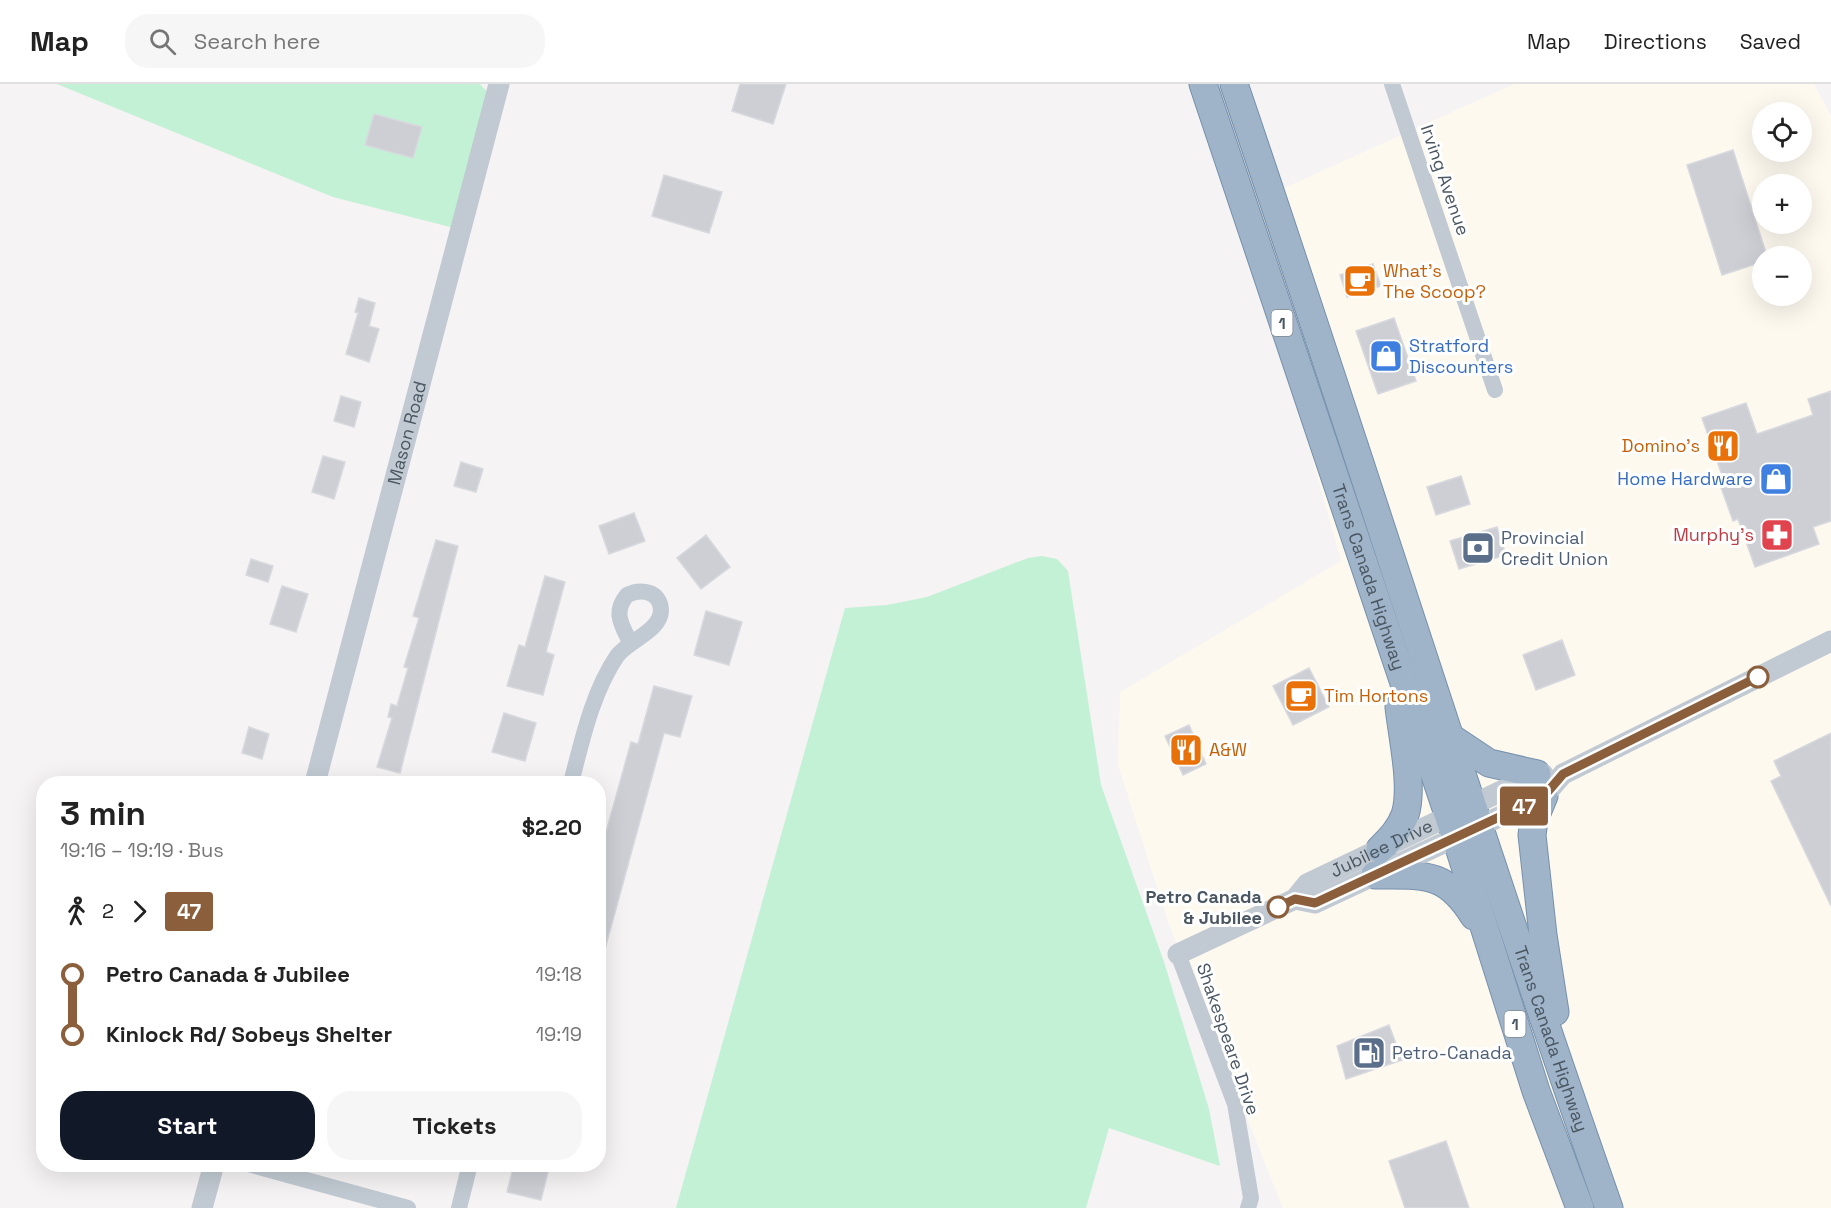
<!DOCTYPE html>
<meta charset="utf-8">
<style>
body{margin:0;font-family:"Space Grotesk",sans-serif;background:#f6f6f6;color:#222;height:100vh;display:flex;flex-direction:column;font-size:22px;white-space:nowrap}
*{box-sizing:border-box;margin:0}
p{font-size:20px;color:#767676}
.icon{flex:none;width:33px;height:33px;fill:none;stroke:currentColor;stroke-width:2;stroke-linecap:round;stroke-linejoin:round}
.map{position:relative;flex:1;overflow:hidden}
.sheet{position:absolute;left:36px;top:692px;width:570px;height:396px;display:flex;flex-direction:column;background:#fff;border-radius:24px;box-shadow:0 6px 24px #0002}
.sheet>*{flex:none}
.badge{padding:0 12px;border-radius:4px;font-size:21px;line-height:39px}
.buttons{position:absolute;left:1752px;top:18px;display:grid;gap:12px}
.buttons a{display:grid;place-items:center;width:60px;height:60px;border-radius:50%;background:#fff;box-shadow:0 6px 24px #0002;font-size:30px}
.map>.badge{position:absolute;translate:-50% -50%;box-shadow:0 0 0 3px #fff}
.legs{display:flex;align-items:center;gap:9px;height:66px;padding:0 24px;font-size:20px}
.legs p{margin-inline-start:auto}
.summary{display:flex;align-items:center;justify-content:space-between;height:102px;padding:0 24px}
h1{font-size:33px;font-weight:700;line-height:45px}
.action{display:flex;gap:12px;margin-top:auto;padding:12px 24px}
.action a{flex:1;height:69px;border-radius:24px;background:#111827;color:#fff;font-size:24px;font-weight:700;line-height:69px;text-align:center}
.action a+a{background:#f6f6f6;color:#222}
ul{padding:0 24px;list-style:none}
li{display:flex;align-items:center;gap:21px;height:60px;font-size:22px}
li i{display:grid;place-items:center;width:9px;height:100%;margin:0 8px;background:currentColor}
li i::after{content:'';width:15px;height:15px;margin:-8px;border:4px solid;border-radius:50%;background:#fff}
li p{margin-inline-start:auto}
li:first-child i{background:linear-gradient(#0000 50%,currentColor 0)}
li:last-child i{background:linear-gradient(currentColor 50%,#0000 0)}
header{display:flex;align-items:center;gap:36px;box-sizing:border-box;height:84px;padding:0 30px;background:#fff;border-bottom:2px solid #e0e0e0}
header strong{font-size:28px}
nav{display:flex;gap:33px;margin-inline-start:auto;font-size:21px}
.search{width:420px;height:54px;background:#f6f6f6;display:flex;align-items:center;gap:15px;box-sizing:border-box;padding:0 21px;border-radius:24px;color:#767676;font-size:22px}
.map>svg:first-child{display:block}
</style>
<header>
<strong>Map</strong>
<div class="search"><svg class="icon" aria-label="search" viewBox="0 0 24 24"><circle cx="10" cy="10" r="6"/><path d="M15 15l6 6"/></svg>Search here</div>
<nav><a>Map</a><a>Directions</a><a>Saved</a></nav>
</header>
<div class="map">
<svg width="1831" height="1124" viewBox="0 0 1831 1124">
<rect width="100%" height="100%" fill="#f5f3f3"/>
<path fill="#fdf9ef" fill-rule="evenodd" d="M 1514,0 L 1814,0 L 1831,31 L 1831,1124 L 1283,1124 L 1168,838 L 1118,681 L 1120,608 L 1341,477 L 1242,123 ZM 1762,28 L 1802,28 L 1802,68 L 1762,68 ZM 1762,100 L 1802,100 L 1802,140 L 1762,140 ZM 1762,172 L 1802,172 L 1802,212 L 1762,212 Z"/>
<path fill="#c3f1d5" d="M 57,0 L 480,0 L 489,10 L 454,144 L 333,113 Z
M 1042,472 L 1057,475 L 1068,487 L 1101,701 L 1164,878 L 1209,1025 L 1220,1082 L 1109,1044 L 1086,1124 L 676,1124 L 845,524 L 887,521 L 927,513 L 1028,474 Z"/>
<path fill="#cdcfd5" stroke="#d7d9de" stroke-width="1.5" d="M 740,0 L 786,0 L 773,40 L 732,27 Z
M 374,30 L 422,43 L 413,74 L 365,61 Z
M 1733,66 L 1767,172 L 1762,172 L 1762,178 L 1722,191 L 1687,81 Z
M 664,91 L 722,108 L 709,149 L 652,132 Z
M 1373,180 L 1381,202 L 1347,213 L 1340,191 Z
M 359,214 L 375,219 L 369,242 L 379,245 L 369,278 L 346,270 L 358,229 L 355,228 Z
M 1394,234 L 1416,297 L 1378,310 L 1356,247 Z
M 1831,307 L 1831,437 L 1813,443 L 1819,460 L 1755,483 L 1738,435 L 1733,437 L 1718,395 L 1723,394 L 1702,334 L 1746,319 L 1757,350 L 1813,331 L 1808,315 Z
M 341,312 L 361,318 L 354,343 L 334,337 Z
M 323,372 L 345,378 L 334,415 L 312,408 Z
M 461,378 L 483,385 L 476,408 L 454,402 Z
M 1461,392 L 1470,420 L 1436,431 L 1427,403 Z
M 634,429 L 645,457 L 609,470 L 599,442 Z
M 1497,443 L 1506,471 L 1459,485 L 1450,457 Z
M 706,451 L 730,483 L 701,505 L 677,474 Z
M 436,456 L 458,462 L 400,689 L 377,683 L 392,634 L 388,633 L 391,620 L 397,622 L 408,584 L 404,583 L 419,534 L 413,532 Z
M 251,475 L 273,482 L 268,498 L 246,491 Z
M 545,492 L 565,498 L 546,568 L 554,571 L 543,611 L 507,602 L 519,561 L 525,563 Z
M 282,502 L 308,510 L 296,548 L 270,540 Z
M 706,527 L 742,538 L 729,581 L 694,571 Z
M 1562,556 L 1575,591 L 1536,606 L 1523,571 Z
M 1309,584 L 1329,623 L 1293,641 L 1273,602 Z
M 654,602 L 692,612 L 680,653 L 664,649 L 602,876 L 598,875 L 598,777 L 631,658 L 638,660 Z
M 504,629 L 536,639 L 525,677 L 492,668 Z
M 1189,641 L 1206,680 L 1183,691 L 1165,652 Z
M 249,643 L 269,650 L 262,675 L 242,669 Z
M 1831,649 L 1831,822 L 1771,697 L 1781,692 L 1774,677 Z
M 1389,941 L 1402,976 L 1346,995 L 1337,962 Z
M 1446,1057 L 1469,1124 L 1405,1124 L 1389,1077 Z
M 514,1080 L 550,1080 L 541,1116 L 507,1108 Z"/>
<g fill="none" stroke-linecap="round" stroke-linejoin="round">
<g stroke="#7690ad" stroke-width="29">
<g id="trunk">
<path id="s3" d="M 1203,0 L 1456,754 L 1536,1007 L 1580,1124"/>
<path id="s4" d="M 1234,0 C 1361,374 1478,751 1609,1124"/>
<path d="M 1450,653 L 1489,679 L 1537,690"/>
<path d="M 1544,712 L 1534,736 L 1532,751 L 1543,851 L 1555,928"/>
<path d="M 1380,765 C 1390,755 1400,745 1405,731 C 1414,703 1402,652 1399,623"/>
<path d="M 1375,791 C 1424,791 1446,787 1474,832"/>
</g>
</g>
<path stroke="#c1cad2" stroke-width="16" d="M 1392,0 L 1495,306
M 571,699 C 582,657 592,609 617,572 C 628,557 660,547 661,527 C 661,507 641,504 627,511 C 613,528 621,540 630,558
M 1178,870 L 1235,1020 L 1251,1114 L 1248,1124
M 248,1080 L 408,1124
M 459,1124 L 470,1080"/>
<g stroke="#c1cad2" stroke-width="21">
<path id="s1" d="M 315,699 L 499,0"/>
<path d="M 1295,815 L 1315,819 L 1544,712 L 1563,690 L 1831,557"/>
<path id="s2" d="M 1178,870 L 1295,815 L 1307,800 L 1537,690 L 1543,690"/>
<path d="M 202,1124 L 214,1080"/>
</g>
<use href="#trunk" stroke="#9fb4c9" stroke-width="27"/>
</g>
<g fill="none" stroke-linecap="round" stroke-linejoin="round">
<g stroke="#fff" stroke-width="14">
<path id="line-1" d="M 1278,823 L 1295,815 L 1315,819 L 1544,712 L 1563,690 L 1758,593"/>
</g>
<use href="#line-1" stroke="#8b5e3c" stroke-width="9"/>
</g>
<defs>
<g id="cafe-square" transform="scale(1.725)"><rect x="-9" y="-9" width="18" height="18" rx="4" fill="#e8710a" stroke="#fff"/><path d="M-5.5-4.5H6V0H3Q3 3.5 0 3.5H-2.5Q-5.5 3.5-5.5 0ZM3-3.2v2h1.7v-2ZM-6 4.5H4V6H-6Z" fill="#fff"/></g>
<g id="shop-square" transform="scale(1.725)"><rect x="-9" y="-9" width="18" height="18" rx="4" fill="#3f7fe0" stroke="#fff"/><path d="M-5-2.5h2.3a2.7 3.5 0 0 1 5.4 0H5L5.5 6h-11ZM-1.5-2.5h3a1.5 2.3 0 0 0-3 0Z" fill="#fff"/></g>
<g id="restaurant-square" transform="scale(1.725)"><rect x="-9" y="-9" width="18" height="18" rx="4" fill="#e8710a" stroke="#fff"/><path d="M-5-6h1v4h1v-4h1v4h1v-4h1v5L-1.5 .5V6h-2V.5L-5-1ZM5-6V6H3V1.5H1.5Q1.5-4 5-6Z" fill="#fff"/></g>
<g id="pharmacy-square" transform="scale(1.725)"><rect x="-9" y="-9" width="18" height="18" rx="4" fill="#e0444e" stroke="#fff"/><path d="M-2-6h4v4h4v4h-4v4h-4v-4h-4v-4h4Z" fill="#fff"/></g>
<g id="bank-square" transform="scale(1.725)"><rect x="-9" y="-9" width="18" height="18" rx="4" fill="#5c6f8a" stroke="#fff"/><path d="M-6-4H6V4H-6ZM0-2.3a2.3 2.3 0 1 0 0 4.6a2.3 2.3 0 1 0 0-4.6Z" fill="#fff"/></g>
<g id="fuel-square" transform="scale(1.725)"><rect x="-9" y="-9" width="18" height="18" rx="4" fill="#5c6f8a" stroke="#fff"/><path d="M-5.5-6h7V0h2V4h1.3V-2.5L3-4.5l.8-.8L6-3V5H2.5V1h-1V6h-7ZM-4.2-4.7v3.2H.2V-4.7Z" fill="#fff"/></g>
</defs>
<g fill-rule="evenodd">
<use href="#cafe-square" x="1360" y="197"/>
<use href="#shop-square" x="1386" y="272"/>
<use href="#restaurant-square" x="1723" y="362"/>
<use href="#shop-square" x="1776" y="395"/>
<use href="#pharmacy-square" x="1777" y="451"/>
<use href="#bank-square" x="1478" y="464"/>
<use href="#cafe-square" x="1301" y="612"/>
<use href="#restaurant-square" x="1186" y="666"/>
<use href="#fuel-square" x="1369" y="969"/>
</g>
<g fill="#fff" stroke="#8b5e3c" stroke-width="3">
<circle cx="1758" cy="593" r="10"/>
<circle cx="1278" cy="823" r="10"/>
</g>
<g text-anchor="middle" stroke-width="6" stroke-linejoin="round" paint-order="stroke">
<g fill="#fff" stroke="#808990" stroke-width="1.5">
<rect x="1271.5" y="226" width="21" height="26" rx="4.5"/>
<rect x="1504.5" y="927" width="21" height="26" rx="4.5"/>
</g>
<g font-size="16" font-weight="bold" fill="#4a5661">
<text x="1282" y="245">1</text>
<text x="1515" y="946">1</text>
</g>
<g font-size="18" fill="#4a5661" stroke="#fff">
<text transform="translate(1445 96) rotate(71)" y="6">Irving Avenue</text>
<text dy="6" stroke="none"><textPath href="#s1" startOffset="362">Mason Road</textPath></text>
<text dy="6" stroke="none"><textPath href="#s3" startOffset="520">Trans Canada Highway</textPath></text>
<text dy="6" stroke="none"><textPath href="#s2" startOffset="231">Jubilee Drive</textPath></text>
<text transform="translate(1228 955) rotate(71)" y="6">Shakespeare Drive</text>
<text dy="6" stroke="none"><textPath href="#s4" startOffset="1006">Trans Canada Highway</textPath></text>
</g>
<g font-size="18" fill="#c56008" stroke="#fff" text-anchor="start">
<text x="1383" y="193">What's<tspan x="1383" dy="21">The Scoop?</tspan></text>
<text x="1700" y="368" text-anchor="end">Domino's</text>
<text x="1324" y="618">Tim Hortons</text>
<text x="1209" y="672">A&amp;W</text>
</g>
<g font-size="18" fill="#366cbe" stroke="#fff" text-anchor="start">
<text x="1409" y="268">Stratford<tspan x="1409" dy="21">Discounters</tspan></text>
<text x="1753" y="401" text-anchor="end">Home Hardware</text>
</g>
<g font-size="18" fill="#be3a42" stroke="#fff" text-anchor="end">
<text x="1754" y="457">Murphy’s</text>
</g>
<g font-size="18" fill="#4e5e75" stroke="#fff" text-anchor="start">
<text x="1501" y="460">Provincial<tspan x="1501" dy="21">Credit Union</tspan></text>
<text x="1392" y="975">Petro-Canada</text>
</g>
<g font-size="18" font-weight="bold" fill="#4a5661" stroke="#fff" text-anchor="end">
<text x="1262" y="819">Petro Canada<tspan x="1262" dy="21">&amp; Jubilee</tspan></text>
</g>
</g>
</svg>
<div class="buttons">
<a><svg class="icon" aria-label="locate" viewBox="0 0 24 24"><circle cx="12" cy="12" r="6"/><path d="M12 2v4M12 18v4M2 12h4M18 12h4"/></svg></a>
<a>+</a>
<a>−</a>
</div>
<b class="badge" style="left:1524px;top:722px;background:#8b5e3c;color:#fff">47</b>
<section class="sheet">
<div class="summary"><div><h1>3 min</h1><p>19:16 – 19:19 · Bus</p></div><b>$2.20</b></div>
<div class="legs"><svg class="icon" aria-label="walk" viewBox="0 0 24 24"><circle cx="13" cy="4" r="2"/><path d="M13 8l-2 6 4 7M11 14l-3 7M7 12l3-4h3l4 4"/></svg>2<svg class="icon" aria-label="forward" viewBox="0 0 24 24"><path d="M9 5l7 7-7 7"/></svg><b class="badge" style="background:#8b5e3c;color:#fff">47</b></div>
<ul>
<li><i style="color:#8b5e3c"></i><b>Petro Canada &amp; Jubilee</b><p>19:18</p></li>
<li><i style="color:#8b5e3c"></i><b>Kinlock Rd/ Sobeys Shelter</b><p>19:19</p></li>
</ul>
<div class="action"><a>Start</a><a>Tickets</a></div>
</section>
</div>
